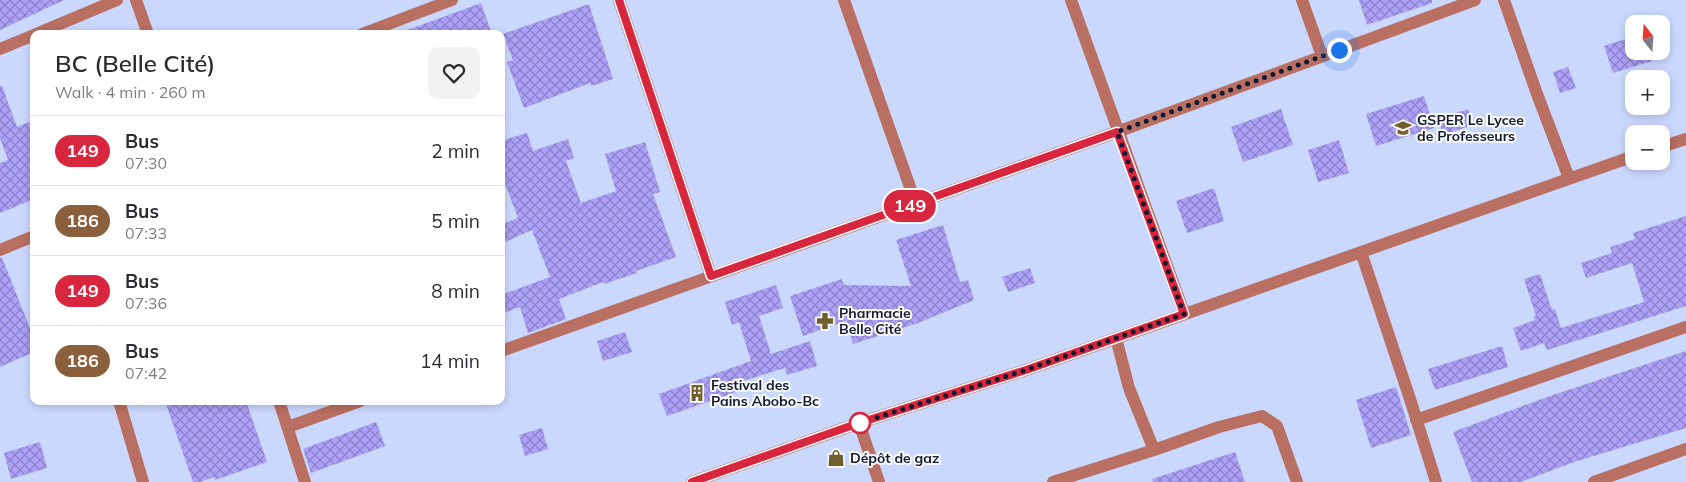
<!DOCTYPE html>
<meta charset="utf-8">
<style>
body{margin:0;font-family:Mulish,sans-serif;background:#f2f2f3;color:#2b2b33;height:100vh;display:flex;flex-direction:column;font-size:19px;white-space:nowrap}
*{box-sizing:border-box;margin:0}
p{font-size:16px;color:#7c7c81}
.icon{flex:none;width:28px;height:28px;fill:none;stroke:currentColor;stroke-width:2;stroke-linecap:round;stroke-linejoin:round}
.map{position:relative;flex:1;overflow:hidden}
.details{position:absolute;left:30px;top:30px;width:475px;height:375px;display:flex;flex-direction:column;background:#fff;border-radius:10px;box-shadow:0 2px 8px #0003}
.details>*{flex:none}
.badge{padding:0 10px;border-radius:16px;font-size:18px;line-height:32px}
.needle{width:32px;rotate:343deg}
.tools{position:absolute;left:1625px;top:15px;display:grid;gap:10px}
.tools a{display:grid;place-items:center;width:45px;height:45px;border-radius:10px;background:#fff;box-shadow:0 2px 8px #0003;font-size:25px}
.you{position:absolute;width:25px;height:25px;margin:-12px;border:4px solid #fff;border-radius:50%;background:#1a73e8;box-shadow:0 0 0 8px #1a73e833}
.map>.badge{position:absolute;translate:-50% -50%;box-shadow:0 0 0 2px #fff}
.round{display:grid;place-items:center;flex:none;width:52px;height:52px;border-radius:10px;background:#f2f2f3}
.summary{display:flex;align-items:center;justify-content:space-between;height:85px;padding:0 25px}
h1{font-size:24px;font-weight:600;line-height:38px}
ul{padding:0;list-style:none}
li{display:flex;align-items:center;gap:15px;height:70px;padding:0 25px;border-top:1px solid #e1e1e2}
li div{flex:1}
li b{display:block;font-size:19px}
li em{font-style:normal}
li .badge{min-width:55px;font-weight:700;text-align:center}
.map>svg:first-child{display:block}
</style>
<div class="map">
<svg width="1686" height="482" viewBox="0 0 1686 482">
<defs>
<pattern id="building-cross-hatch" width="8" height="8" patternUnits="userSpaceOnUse" patternTransform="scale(1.25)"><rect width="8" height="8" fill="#ada0f7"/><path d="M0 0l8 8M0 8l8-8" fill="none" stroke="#8c82c9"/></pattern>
</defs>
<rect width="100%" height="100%" fill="#cbd8fe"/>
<path fill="url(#building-cross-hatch)" d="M 0,0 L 64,0 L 0,30 Z
M 1359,0 L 1432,0 L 1432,3 L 1367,25 Z
M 481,3 L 492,34 L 402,34 L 402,32 Z
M 589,4 L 613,79 L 591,86 L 590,83 L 524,108 L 507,62 L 513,60 L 503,34 Z
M 1634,36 L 1634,51 L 1661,51 L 1662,36 L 1668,53 L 1651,58 L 1652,61 L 1613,73 L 1604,46 Z
M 1568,67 L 1576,88 L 1560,93 L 1553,72 Z
M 0,86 L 2,86 L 17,127 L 34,120 L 34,199 L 0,213 L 0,163 L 8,160 L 0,138 Z
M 1424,96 L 1434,128 L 1376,146 L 1366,114 Z
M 1281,109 L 1293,145 L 1243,162 L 1231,127 Z
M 1468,109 L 1473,125 L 1443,135 L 1438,119 Z
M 527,133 L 533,151 L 568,139 L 574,158 L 566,161 L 581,203 L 616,191 L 605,154 L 645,142 L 660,192 L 653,194 L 676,257 L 636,271 L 637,273 L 604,284 L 603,282 L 559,299 L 566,319 L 528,333 L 520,307 L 501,314 L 501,295 L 550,277 L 532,230 L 501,244 L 501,225 L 518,218 L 501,173 L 501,141 Z
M 1339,140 L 1349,173 L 1318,182 L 1308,150 Z
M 1214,188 L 1224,221 L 1187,233 L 1176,201 Z
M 1686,216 L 1686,306 L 1547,350 L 1544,343 L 1521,351 L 1513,328 L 1535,320 L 1533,317 L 1536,316 L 1524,279 L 1540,274 L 1552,310 L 1555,309 L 1561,328 L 1644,302 L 1632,263 L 1586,278 L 1581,263 L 1612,253 L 1610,247 L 1635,239 L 1633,233 Z
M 943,225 L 960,282 L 968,280 L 974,300 L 918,323 L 853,344 L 846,321 L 803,336 L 790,296 L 842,279 L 844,285 L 911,286 L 896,240 Z
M 0,258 L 2,258 L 30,328 L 34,326 L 34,352 L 0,367 Z
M 1030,268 L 1035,283 L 1008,292 L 1002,277 Z
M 776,285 L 783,308 L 759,316 L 771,354 L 810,341 L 817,366 L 787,375 L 785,368 L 733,384 L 736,392 L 667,416 L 659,394 L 751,361 L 739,322 L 732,325 L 725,302 Z
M 625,332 L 632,352 L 603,361 L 597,341 Z
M 1502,346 L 1508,367 L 1435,390 L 1428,369 Z
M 1686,351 L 1686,428 L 1574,462 L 1521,482 L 1472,482 L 1453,432 L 1547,397 Z
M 1396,387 L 1411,435 L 1371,448 L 1356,400 Z
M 165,401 L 246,401 L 267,462 L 215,480 L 214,477 L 200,482 L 193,482 Z
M 376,422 L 385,446 L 311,473 L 303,449 Z
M 542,428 L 548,449 L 525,456 L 519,435 Z
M 40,442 L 47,468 L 11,479 L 4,453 Z
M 1235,452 L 1245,482 L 1153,482 L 1152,479 Z"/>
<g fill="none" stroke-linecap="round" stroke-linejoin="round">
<path stroke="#b96f62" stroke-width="12" d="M 136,0 L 148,34
M 619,0 L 711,276
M 844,0 L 916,204
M 1071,0 L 1184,313
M 1302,0 L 1322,56
M 1504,0 L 1537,94 L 1569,178
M 36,34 L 117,0
M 362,34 L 452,0
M 0,49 L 34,35
M 1661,147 L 1686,139
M 0,250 L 34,236
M 1361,252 L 1411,402 L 1436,482
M 501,351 L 1117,132 L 1475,0
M 119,401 L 143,482
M 279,401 L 305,482
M 1416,420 L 1686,327
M 859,423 L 879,482
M 288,427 L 360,401
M 1154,450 L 1219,427 L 1262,416 L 1277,426 L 1297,482
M 692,482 L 859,423 L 1026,370 L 1634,156
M 1053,482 L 1154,450 L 1129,388 L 1116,338
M 1594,482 L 1686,449"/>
</g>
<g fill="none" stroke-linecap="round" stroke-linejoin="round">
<g stroke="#fff" stroke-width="11">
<path id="line" d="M 619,0 L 711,276 L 1117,132 L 1184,314 L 1026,370 L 859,423 L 692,482"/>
</g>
<use href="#line" stroke="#d7263d" stroke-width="8"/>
<path stroke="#141a31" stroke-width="5" stroke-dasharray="0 9" d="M 860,423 L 1026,370 L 1184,314 L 1117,132 L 1339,50"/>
</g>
<defs>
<g id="school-bare" transform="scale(1.35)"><path d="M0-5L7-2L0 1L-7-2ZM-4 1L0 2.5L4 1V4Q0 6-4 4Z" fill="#715f2d" stroke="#fafafa" stroke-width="2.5" paint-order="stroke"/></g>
<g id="pharmacy-bare" transform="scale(1.35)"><path d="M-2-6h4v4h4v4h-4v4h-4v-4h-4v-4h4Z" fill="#715f2d" stroke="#fafafa" stroke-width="2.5" paint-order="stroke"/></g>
<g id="building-bare" transform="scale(1.35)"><path d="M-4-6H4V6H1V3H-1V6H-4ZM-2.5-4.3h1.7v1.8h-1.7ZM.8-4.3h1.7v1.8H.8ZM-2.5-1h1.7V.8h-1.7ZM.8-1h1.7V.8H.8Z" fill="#715f2d" stroke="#fafafa" stroke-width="2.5" paint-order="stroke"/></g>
<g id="shop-bare" transform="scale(1.35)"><path d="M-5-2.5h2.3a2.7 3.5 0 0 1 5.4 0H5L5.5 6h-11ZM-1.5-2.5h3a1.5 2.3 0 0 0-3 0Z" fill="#715f2d" stroke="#fafafa" stroke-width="2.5" paint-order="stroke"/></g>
</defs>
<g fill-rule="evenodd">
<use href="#school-bare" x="1403" y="128"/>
<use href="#pharmacy-bare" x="825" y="321"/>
<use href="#building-bare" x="697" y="393"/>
<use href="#shop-bare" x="836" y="458"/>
</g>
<circle fill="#fff" stroke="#d7263d" stroke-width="2.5" cx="860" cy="423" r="10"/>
<g text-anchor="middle" stroke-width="4" stroke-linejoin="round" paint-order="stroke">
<g font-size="14" font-weight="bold" fill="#141a31" stroke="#fafafa" text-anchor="start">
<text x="1417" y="125">GSPER Le Lycee<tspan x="1417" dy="16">de Professeurs</tspan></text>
<text x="839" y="318">Pharmacie<tspan x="839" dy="16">Belle Cité</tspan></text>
<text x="711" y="390">Festival des<tspan x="711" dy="16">Pains Abobo-Bc</tspan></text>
<text x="850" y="463">Dépôt de gaz</text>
</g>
</g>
</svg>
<div class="tools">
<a><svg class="needle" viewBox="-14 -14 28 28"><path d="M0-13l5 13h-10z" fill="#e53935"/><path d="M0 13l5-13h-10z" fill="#7c7c81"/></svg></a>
<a>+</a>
<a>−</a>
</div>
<div class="you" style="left:1339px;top:50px"></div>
<b class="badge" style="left:910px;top:206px;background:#d7263d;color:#fff">149</b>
<section class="details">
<div class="summary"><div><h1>BC (Belle Cité)</h1><p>Walk · 4 min · 260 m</p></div><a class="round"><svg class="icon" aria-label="heart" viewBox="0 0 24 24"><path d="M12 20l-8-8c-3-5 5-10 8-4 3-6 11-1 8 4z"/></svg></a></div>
<ul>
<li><span class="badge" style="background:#d7263d;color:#fff">149</span><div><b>Bus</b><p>07:30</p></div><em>2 min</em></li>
<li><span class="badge" style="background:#8b5e3c;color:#fff">186</span><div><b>Bus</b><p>07:33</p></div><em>5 min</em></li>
<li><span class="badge" style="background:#d7263d;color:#fff">149</span><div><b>Bus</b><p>07:36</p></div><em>8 min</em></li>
<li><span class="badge" style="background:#8b5e3c;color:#fff">186</span><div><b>Bus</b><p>07:42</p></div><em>14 min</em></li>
</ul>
</section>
</div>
